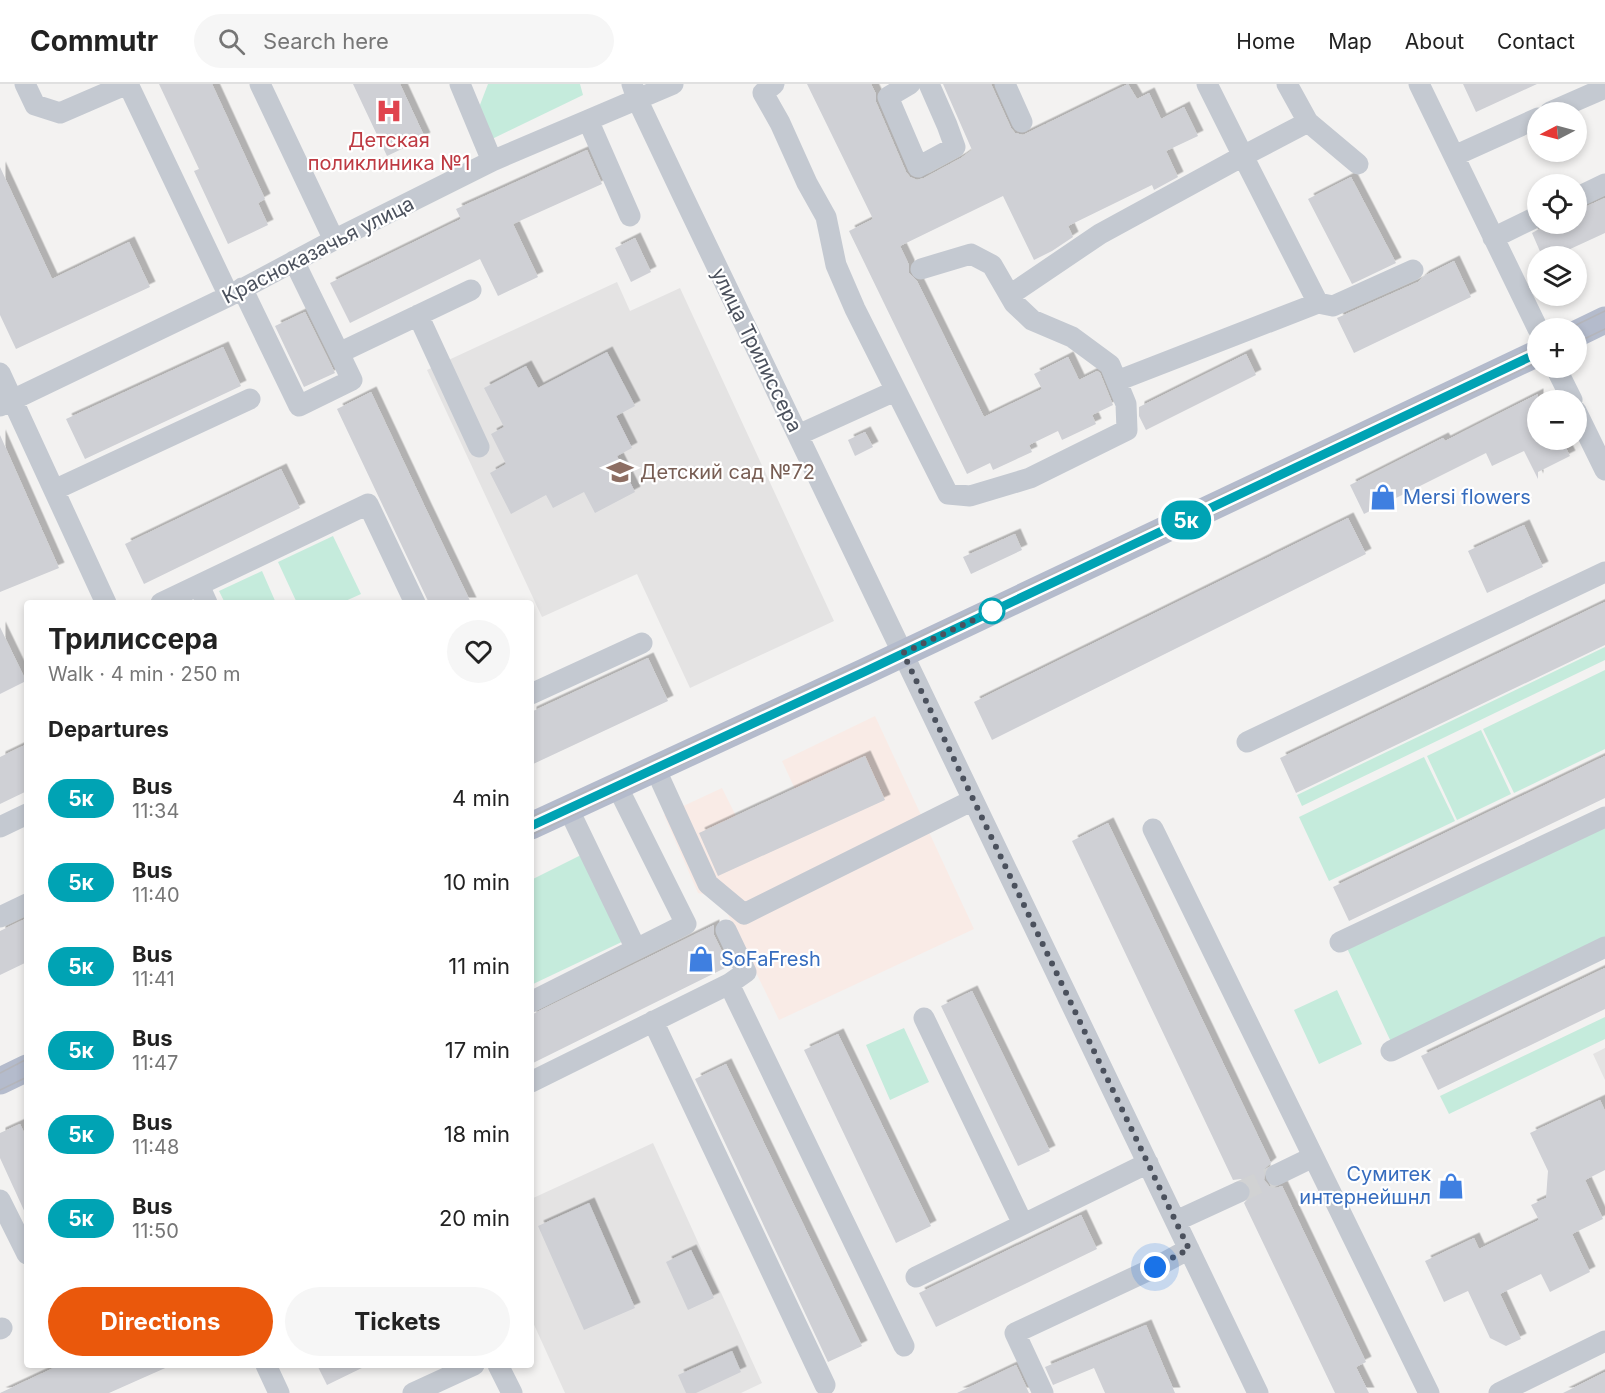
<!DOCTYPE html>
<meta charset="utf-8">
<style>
body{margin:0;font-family:Inter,sans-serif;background:#f6f6f6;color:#222;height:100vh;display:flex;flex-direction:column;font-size:22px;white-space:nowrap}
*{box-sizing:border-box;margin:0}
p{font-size:20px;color:#767676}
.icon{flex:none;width:33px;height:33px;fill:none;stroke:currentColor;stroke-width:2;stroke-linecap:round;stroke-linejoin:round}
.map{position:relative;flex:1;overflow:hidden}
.drawer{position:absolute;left:24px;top:516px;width:510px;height:768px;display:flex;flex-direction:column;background:#fff;border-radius:6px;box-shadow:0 3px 9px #0003}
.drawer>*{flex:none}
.badge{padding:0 12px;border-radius:20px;font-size:21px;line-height:39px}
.needle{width:39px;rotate:264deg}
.controls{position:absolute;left:1527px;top:18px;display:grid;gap:12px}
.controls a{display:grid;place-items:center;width:60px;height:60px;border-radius:50%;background:#fff;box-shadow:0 3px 9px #0003;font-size:30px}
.you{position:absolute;width:30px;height:30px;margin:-15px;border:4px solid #fff;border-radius:50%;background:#1a73e8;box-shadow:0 0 0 9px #1a73e833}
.map>.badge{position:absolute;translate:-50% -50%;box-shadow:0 0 0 3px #fff}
h2{padding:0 24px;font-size:22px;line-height:54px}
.round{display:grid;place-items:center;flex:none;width:63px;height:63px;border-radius:32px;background:#f6f6f6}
.summary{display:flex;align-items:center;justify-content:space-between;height:102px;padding:0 24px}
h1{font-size:28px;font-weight:700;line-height:45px}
.button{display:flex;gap:12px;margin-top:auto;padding:12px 24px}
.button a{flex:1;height:69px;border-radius:36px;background:#ea580c;color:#fff;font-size:24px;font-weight:700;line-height:69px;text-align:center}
.button a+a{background:#f6f6f6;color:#222}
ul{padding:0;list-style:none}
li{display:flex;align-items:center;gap:18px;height:84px;padding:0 24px}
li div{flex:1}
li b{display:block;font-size:22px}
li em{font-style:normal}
li .badge{min-width:66px;font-weight:700;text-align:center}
header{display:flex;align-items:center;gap:36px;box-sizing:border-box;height:84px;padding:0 30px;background:#fff;border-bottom:2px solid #e0e0e0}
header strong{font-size:28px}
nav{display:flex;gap:33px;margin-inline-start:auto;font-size:21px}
.search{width:420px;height:54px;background:#f6f6f6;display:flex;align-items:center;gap:15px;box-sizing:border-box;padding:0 21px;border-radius:33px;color:#767676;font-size:22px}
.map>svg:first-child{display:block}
</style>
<header>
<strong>Commutr</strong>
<div class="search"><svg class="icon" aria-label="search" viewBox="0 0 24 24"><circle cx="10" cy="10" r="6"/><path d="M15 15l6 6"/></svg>Search here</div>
<nav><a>Home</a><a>Map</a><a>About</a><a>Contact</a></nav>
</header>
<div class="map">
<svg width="1605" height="1309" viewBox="0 0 1605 1309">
<defs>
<filter id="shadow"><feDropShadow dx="5.5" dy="-5.5" stdDeviation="0" flood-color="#0004"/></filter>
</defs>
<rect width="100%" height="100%" fill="#f3f2f1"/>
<path fill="#e4e3e3" d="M 617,198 L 630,227 L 680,204 L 834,537 L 690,604 L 637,490 L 542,533 L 427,286 Z
M 1605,964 L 1605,996 L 1593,970 Z
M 653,1059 L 762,1299 L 741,1309 L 565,1309 L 531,1234 L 531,1115 Z"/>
<path fill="#f9ebe6" d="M 875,632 L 974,845 L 779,936 L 720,814 L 698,809 L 664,731 L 722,704 L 736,732 L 795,705 L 782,677 Z"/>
<path fill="#c5ebdc" d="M 488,0 L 580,0 L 583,11 L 492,55 L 478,26 Z
M 333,452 L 361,510 L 341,519 L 297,519 L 278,478 Z
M 262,487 L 276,519 L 225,519 L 219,507 Z
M 1605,563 L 1605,576 L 1302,722 L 1297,711 Z
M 1605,586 L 1605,665 L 1514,709 L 1483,645 Z
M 1481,646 L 1511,710 L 1457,736 L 1427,672 Z
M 1424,673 L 1455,737 L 1329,797 L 1299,733 Z
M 1605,739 L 1605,857 L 1392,960 L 1346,862 Z
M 585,769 L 628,855 L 531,901 L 531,796 Z
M 1337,906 L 1362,960 L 1319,980 L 1294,926 Z
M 1605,933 L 1605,955 L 1449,1030 L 1440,1012 Z
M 904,944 L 929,998 L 890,1016 L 866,961 Z"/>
<path fill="#cfd0d5" filter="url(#shadow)" d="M 159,0 L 212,0 L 265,115 L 258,119 L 268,141 L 228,160 L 194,87 L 199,85 Z
M 353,0 L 400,0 L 425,54 L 387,72 Z
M 807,0 L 871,0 L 876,10 L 876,18 L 906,88 L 910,93 L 917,96 L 924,94 L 961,74 L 972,66 L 943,0 L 991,0 L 1011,44 L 1015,49 L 1023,51 L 1128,0 L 1137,15 L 1149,9 L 1161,35 L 1184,23 L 1198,52 L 1166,67 L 1178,93 L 1154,106 L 1152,101 L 1068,142 L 1073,153 L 1052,167 L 1034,176 L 1003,112 L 900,162 L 909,181 L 909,189 L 917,197 L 984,333 L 1042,305 L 1034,290 L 1068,273 L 1079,296 L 1097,287 L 1100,289 L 1113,321 L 1092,331 L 1096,340 L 1062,356 L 1058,347 L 1029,361 L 1032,368 L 993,386 L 990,379 L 967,390 L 849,147 L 873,135 Z
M 1463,0 L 1537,0 L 1476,28 Z
M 587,66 L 602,100 L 513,140 L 538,193 L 498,212 L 480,175 L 350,239 L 330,199 L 461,135 L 456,125 Z
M 0,83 L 52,195 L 129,158 L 150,203 L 16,265 L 0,231 Z
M 1351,93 L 1396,179 L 1352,200 L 1308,115 Z
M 1605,114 L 1605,149 L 1555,172 L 1542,172 L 1532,149 L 1548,140 L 1576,140 L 1576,127 Z
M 635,154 L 651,188 L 631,198 L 615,164 Z
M 1454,177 L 1471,213 L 1354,269 L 1337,234 L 1418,198 L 1424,192 Z
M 305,228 L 335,289 L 304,303 L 275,242 Z
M 223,263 L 241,302 L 85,375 L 66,335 Z
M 607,268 L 635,322 L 616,332 L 632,364 L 617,372 L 635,408 L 595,429 L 584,408 L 553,424 L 546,411 L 511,430 L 490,389 L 506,380 L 491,350 L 504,343 L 484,304 L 526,282 L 538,304 Z
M 1246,270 L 1256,291 L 1146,346 L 1139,332 L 1139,323 Z
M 371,308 L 425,423 L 471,519 L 429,519 L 337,325 Z
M 1538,310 L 1538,356 L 1562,356 L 1570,372 L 1538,388 L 1538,395 L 1524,367 L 1492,382 L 1486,369 L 1364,430 L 1350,401 L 1443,354 L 1445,357 Z
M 865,348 L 873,363 L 855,372 L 848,356 Z
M 0,351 L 59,484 L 0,508 Z
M 281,385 L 300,424 L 144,500 L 125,460 Z
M 1348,434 L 1366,470 L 992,656 L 974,618 Z
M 1524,441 L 1543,483 L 1487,509 L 1468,467 Z
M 1015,450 L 1022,466 L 971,490 L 963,473 Z
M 1605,518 L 1605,561 L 1296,709 L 1280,674 Z
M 0,543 L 26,597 L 0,610 Z
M 648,574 L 668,617 L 531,681 L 531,628 Z
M 27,660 L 27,707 L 0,720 L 0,673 Z
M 865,672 L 885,716 L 718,792 L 699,749 Z
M 1605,672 L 1605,714 L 1349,837 L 1333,803 Z
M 1108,739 L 1271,1079 L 1265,1084 L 1264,1096 L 1269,1102 L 1276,1104 L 1282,1102 L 1366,1278 L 1356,1283 L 1369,1309 L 1335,1309 L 1244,1119 L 1252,1110 L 1250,1102 L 1241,1095 L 1233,1096 L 1072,757 Z
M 27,834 L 27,878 L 0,891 L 0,847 Z
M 714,841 L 714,851 L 729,882 L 531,980 L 531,931 Z
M 1605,884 L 1605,925 L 1438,1006 L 1421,972 Z
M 972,907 L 1050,1067 L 1018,1082 L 941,922 Z
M 838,950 L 931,1142 L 896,1159 L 804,966 Z
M 726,980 L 862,1262 L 828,1278 L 695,995 Z
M 1600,1016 L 1605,1027 L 1605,1086 L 1585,1096 L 1603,1135 L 1572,1150 L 1590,1188 L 1550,1208 L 1541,1190 L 1500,1210 L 1521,1255 L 1506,1262 L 1490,1254 L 1468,1207 L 1444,1218 L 1425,1177 L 1474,1154 L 1479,1165 L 1539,1136 L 1531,1121 L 1546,1114 L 1548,1087 L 1530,1049 Z
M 20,1040 L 27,1055 L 27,1133 L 0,1074 L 0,1049 Z
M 589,1119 L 635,1224 L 584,1246 L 538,1142 Z
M 1081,1131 L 1097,1165 L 936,1243 L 919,1209 Z
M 691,1166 L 714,1214 L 688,1226 L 666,1178 Z
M 1146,1241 L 1175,1309 L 1105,1309 L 1094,1284 L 1053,1301 L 1045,1283 Z
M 732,1267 L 741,1288 L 696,1309 L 686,1309 L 678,1291 Z
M 60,1281 L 172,1281 L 109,1309 L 0,1309 Z
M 317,1281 L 368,1281 L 327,1301 Z
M 1016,1281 L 1029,1309 L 957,1309 Z
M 1605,1288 L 1605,1309 L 1563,1309 Z"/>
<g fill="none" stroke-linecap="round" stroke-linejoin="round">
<path stroke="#d1d2d3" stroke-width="21" stroke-dasharray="21 10" stroke-linecap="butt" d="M 1239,1108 L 1276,1091"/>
<path stroke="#c4c9d1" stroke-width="21" d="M 25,0 L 35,21 L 60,29 L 127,0
M 128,0 L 229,212
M 260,0 L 334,156
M 460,0 L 492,77
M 632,0 L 637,15 L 683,112 L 1258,1309
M 774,0 L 763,9 L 780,39 L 807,99 L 826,133 L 836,181 L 855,225 L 948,410 L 970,412 L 1030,394 L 1127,346 L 1126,320 L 1110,281 L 1072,253 L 1032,236 L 1014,219 L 992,181 L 971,170 L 921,185
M 910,0 L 888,13 L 918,83 L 955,63 L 947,41 L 929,0
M 1005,0 L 1022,38
M 1207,0 L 1243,72 L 1308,38 L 1287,0
M 1419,0 L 1538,245
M 1550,28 L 1605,4
M 588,36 L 630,132
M 1308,38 L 1358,80
M 1454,72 L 1538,34
M 1576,114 L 1605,100
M 1493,154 L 1538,132
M 294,177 L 339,269 L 471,206
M 242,204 L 299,322 L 352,296 L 339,269
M 1010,211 L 1100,150 L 1243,72 L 1318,219 L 1333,222 L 1413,186
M 418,231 L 479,363
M 1556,284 L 1572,316
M 0,289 L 106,519
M 1117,297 L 1318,219
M 0,322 L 229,212 L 334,156 L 492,77 L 673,0
M 1576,327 L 1605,386
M 798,351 L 895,307
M 54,406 L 250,315
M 199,501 L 207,519
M 161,519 L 368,420 L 415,519
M 531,610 L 642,559
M 1247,658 L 1605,488
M 655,684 L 708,800 L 744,830 L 973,716
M 568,724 L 636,865
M 0,743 L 27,730
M 1153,745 L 1429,1309
M 0,833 L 27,820
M 1340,858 L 1605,733
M 729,900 L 904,1262
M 531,918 L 686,840 L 617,702
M 924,934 L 1023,1140
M 653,937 L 825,1301
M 1391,967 L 1605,863
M 531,998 L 729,900 L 746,888 L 726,846
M 1276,1091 L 1313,1073
M 0,1116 L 27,1170
M 1176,1137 L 1239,1108
M 916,1193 L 1148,1079
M 0,1245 L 2,1244
M 266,1281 L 279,1309
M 498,1281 L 512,1309
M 413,1309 L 474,1281
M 1043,1309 L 1015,1249 L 1156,1183 L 1189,1165
M 1499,1309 L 1605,1257"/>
<path stroke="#b4bbcc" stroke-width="27" d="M 1576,250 L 1605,236
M 531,742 L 864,588 L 1538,269
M 0,997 L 27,984"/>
<path stroke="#b4b5bb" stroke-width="1.5" d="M 1570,244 L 1605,227
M 1576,259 L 1605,245
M 531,733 L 859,581 L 1538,261
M 531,751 L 1538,278
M 0,989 L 27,975
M 0,1006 L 27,993"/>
</g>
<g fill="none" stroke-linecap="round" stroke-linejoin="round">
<g stroke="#fff" stroke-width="14">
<path id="line" d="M 531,742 L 864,588 L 1538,269"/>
</g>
<use href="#line" stroke="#00a3b4" stroke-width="9"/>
<path stroke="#4b515d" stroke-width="6" stroke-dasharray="0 10.8" d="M 992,527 L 997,525 L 903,569 L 1189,1165 L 1155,1183"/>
</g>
<defs>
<g id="hospital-bare" transform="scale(2.07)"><path d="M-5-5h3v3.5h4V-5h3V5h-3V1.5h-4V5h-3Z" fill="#e0444e" stroke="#fff" stroke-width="2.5" paint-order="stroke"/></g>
<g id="school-bare" transform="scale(2.07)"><path d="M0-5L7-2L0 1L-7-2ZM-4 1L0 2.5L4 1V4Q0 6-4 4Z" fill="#8d6e63" stroke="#fff" stroke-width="2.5" paint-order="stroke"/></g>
<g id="shop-bare" transform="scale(2.07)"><path d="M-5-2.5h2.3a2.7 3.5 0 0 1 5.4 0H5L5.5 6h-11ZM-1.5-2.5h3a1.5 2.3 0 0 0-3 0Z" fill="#3f7fe0" stroke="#fff" stroke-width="2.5" paint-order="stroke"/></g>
</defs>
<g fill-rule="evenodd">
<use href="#hospital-bare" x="389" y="27"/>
<use href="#school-bare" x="620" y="388"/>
<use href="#shop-bare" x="1383" y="413"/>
<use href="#shop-bare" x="701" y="875"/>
<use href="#shop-bare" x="1451" y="1102"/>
</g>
<circle fill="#fff" stroke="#00a3b4" stroke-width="3" cx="992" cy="527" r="12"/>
<g text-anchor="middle" stroke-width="4.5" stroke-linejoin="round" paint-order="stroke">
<g font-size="20" fill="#be3a42" stroke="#fff">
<text x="389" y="63">Детская<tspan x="389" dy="23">поликлиника №1</tspan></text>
</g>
<g font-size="20" fill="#4b515d" stroke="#fff">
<text transform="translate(318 166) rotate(-27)" y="7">Красноказачья улица</text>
<text transform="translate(757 266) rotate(64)" y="7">улица Трилиссера</text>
</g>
<g font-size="20" fill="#785e54" stroke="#fff" text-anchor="start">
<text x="640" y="395">Детский сад №72</text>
</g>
<g font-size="20" fill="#366cbe" stroke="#fff" text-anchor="start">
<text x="1403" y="420">Mersi flowers</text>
<text x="721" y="882">SoFaFresh</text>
<text x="1431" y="1097" text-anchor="end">Сумитек<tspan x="1431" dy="23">интернейшнл</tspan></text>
</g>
</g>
</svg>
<div class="controls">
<a><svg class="needle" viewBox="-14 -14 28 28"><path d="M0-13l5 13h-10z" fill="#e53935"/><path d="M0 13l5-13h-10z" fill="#767676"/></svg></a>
<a><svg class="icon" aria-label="locate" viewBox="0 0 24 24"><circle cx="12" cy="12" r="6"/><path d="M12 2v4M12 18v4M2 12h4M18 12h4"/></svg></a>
<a><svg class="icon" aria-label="layers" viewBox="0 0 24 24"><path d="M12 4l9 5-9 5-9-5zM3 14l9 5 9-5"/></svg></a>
<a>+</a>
<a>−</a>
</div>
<div class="you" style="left:1155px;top:1183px"></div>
<b class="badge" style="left:1186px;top:436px;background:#00a3b4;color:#fff">5к</b>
<section class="drawer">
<div class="summary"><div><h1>Трилиссера</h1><p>Walk · 4 min · 250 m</p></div><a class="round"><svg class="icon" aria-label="heart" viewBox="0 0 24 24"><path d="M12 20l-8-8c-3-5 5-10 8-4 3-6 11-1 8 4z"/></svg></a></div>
<h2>Departures</h2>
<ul>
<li><span class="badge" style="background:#00a3b4;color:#fff">5к</span><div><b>Bus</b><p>11:34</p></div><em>4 min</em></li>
<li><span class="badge" style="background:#00a3b4;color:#fff">5к</span><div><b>Bus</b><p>11:40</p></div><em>10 min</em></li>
<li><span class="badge" style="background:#00a3b4;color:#fff">5к</span><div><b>Bus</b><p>11:41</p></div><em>11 min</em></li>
<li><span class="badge" style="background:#00a3b4;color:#fff">5к</span><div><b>Bus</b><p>11:47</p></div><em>17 min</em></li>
<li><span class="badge" style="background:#00a3b4;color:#fff">5к</span><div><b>Bus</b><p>11:48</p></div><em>18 min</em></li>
<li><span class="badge" style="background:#00a3b4;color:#fff">5к</span><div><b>Bus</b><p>11:50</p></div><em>20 min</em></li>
</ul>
<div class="button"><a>Directions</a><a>Tickets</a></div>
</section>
</div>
